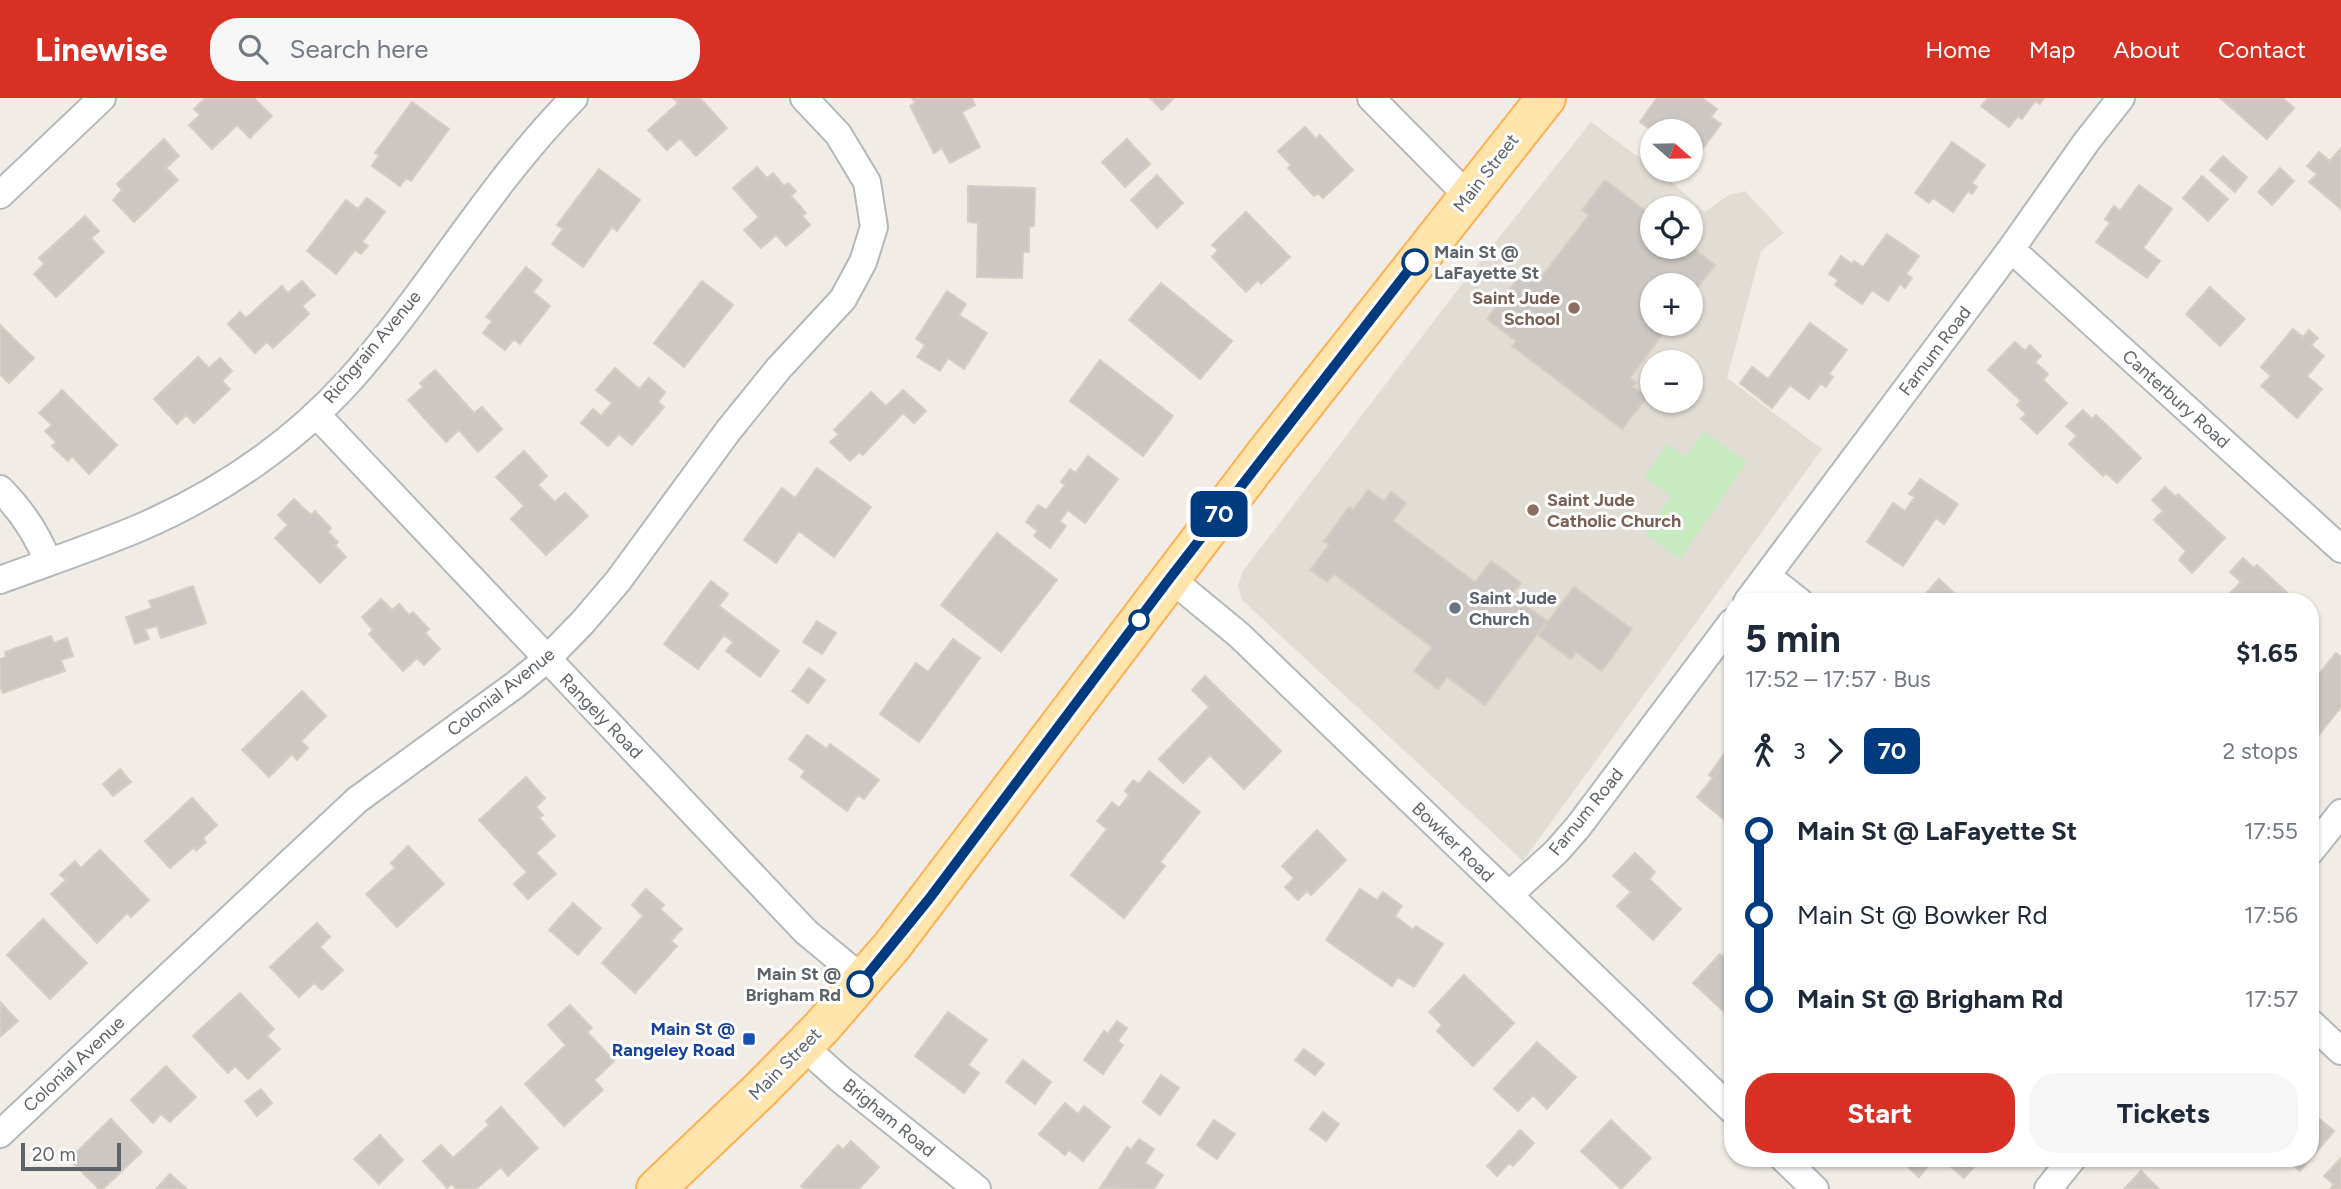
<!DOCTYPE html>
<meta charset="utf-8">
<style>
body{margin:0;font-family:Figtree,sans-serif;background:#f6f6f7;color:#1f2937;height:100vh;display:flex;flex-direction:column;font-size:26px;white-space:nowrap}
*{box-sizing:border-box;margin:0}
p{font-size:23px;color:#747a83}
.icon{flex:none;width:38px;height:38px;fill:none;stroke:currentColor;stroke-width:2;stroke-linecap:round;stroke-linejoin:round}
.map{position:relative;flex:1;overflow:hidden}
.side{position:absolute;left:1724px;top:495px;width:595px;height:574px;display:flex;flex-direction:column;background:#fff;border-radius:28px;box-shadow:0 2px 5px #0004}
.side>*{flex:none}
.badge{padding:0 14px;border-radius:10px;font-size:24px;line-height:46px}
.needle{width:46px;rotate:110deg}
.tools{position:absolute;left:1640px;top:21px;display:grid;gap:14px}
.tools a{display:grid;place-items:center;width:63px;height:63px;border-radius:50%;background:#fff;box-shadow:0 2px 5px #0004;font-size:35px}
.scale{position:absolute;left:21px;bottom:18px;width:100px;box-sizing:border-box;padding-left:7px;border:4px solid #5d6367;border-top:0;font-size:19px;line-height:24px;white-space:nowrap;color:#5d6367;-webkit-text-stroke:5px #fff;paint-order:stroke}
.map>.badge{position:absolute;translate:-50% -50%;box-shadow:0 0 0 4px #fff}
.legs{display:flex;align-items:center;gap:10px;height:77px;padding:0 21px;font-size:23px}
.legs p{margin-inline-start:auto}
.overview{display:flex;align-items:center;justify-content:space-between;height:119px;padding:0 21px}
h1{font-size:38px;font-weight:700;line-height:52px}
.button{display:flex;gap:14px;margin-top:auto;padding:14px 21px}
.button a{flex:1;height:80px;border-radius:28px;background:#d93025;color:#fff;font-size:28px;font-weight:700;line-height:80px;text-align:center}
.button a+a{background:#f6f6f7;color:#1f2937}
ul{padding:0 21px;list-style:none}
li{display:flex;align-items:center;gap:24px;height:84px;font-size:26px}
li i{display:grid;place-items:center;width:10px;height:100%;margin:0 9px;background:currentColor}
li i::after{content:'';width:18px;height:18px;margin:-9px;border:5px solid;border-radius:50%;background:#fff}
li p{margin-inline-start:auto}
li:first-child i{background:linear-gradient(#0000 50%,currentColor 0)}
li:last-child i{background:linear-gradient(currentColor 50%,#0000 0)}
header{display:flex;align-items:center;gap:42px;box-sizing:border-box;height:98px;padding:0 35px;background:#d93025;color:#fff}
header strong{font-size:33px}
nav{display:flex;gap:38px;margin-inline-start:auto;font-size:24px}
.search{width:490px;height:63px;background:#f6f6f7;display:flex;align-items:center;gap:18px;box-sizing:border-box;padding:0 24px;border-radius:28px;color:#747a83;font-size:26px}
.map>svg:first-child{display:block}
</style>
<header>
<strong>Linewise</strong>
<div class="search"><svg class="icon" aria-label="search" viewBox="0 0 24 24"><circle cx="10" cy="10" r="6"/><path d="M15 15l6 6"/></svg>Search here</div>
<nav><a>Home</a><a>Map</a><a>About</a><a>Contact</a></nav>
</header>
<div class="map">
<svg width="2341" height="1091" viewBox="0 0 2341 1091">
<rect width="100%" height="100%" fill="#f1ece5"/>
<path fill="#e1dcd4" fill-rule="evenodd" d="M 1591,24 L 1652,69 L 1652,72 L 1656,72 L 1666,79 L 1705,114 L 1729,97 L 1745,93 L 1784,135 L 1761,153 L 1727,280 L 1822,351 L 1523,763 L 1242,502 L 1238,487 L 1243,473 L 1459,190 ZM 1652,110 L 1690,110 L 1690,149 L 1652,149 ZM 1652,187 L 1690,187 L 1690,226 L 1652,226 ZM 1652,264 L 1690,264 L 1690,303 L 1652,303 Z"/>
<path fill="#c7eac0" d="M 1704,334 L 1747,364 L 1680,461 L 1645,436 L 1671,398 L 1644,379 L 1667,346 L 1686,359 Z"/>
<path fill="#ccc7c2" stroke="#d6cdc3" stroke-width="2" d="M 205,0 L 254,0 L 272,18 L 250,40 L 237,27 L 212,51 L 189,27 L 200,17 L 194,11 Z
M 673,0 L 700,0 L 727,30 L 696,58 L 680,40 L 667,52 L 648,32 L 678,5 Z
M 912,0 L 972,0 L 975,7 L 962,14 L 980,49 L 950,65 L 942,50 L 934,55 L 910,8 L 915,5 Z
M 1150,0 L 1174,0 L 1162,12 Z
M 1657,0 L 1702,0 L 1717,11 L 1711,19 L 1721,26 L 1698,57 L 1690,52 L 1690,33 L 1653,33 L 1640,24 Z
M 1988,0 L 2044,0 L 2040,6 L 2035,3 L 2022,21 L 2018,18 L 2009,29 L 1981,8 Z
M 2220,0 L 2283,0 L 2294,10 L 2267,41 Z
M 412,4 L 449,31 L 411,83 L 406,80 L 400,88 L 372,68 L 379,57 L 375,55 Z
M 1305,29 L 1316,41 L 1320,37 L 1353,72 L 1323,100 L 1318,95 L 1314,98 L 1288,70 L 1291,67 L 1278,53 Z
M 164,41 L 179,58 L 166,70 L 178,82 L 134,124 L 113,102 L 122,92 L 117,86 Z
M 1127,41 L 1150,66 L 1125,89 L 1102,64 Z
M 1952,44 L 1985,67 L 1972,85 L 1977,89 L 1972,96 L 1968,93 L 1953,114 L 1933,100 L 1929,105 L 1915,95 Z
M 2341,50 L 2341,111 L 2309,84 L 2317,76 L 2307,68 L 2319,54 L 2330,63 Z
M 2223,58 L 2247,79 L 2235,94 L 2210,72 Z
M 757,69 L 767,80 L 773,75 L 784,88 L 788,85 L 796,93 L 791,98 L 806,115 L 802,118 L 810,127 L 786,148 L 776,137 L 761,150 L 744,132 L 759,119 L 733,90 Z
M 2280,70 L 2294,83 L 2272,107 L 2258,94 Z
M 599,71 L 640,102 L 617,133 L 612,129 L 583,169 L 552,146 L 563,131 L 557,127 Z
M 1157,77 L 1183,105 L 1157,130 L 1131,102 Z
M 2202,78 L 2228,101 L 2208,123 L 2183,100 Z
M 1605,82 L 1652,118 L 1652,149 L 1690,148 L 1715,167 L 1690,199 L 1690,187 L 1652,187 L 1652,226 L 1670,226 L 1630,280 L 1636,285 L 1633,289 L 1647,299 L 1622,331 L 1512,248 L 1516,243 L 1487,221 L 1525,171 L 1539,182 L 1589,117 L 1582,112 Z
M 2139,87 L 2172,111 L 2143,150 L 2160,163 L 2147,180 L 2096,144 L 2110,125 L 2105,121 L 2114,108 L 2120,113 Z
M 968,88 L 1035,90 L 1034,128 L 1029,129 L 1029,154 L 1023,154 L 1022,180 L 977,179 L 978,125 L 968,124 Z
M 367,100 L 385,114 L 362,144 L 368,148 L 361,156 L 355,152 L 336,176 L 307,153 L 346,102 L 358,111 Z
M 1246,114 L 1290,159 L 1261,186 L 1258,182 L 1246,194 L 1212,159 L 1218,152 L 1212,147 Z
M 85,118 L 99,133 L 91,140 L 104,154 L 56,199 L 34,176 L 44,166 L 39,160 Z
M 1887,136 L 1919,158 L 1906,176 L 1912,180 L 1905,190 L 1900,186 L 1888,203 L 1872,192 L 1862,206 L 1835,187 L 1838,182 L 1829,176 L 1841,158 L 1852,166 L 1854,163 L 1863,169 Z
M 526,169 L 542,182 L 533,194 L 550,208 L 520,246 L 514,241 L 505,252 L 483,235 L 492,223 L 486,219 Z
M 302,183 L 315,197 L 302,208 L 309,216 L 273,250 L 267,244 L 255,255 L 228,226 L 240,214 L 246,220 L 282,188 L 288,195 Z
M 702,183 L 733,207 L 684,269 L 654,245 Z
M 1161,185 L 1232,243 L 1200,281 L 1129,222 Z
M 2210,189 L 2245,221 L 2220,248 L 2186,216 Z
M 947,193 L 966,206 L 959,217 L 987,235 L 964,271 L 948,260 L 940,273 L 917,259 L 925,247 L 916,241 Z
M 1810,225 L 1847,252 L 1829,276 L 1833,279 L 1826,289 L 1821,285 L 1809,301 L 1790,287 L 1772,310 L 1740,285 L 1752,269 L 1768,281 Z
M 0,227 L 34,260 L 9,285 L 0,276 Z
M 2293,231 L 2303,239 L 2309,232 L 2318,240 L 2311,247 L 2324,258 L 2307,278 L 2322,291 L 2297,320 L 2261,288 L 2271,278 L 2261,269 Z
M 2015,244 L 2025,253 L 2030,247 L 2041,258 L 2035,264 L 2048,276 L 2043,282 L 2067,305 L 2037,336 L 2021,321 L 2026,316 L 2017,307 L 2021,303 L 1988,272 Z
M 198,259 L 209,270 L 220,260 L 232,273 L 222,283 L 230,291 L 194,325 L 186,317 L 177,326 L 154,301 Z
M 1100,262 L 1173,318 L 1143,358 L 1070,303 Z
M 615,270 L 639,291 L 649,280 L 665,294 L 658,304 L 664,309 L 632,347 L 619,336 L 608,348 L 581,325 L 593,311 L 601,318 L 612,305 L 596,292 Z
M 435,272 L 474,315 L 482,309 L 502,331 L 478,354 L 459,332 L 446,344 L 408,302 L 423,289 L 420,285 Z
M 62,292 L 117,347 L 89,376 L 72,358 L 68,363 L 52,348 L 56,344 L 45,333 L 52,327 L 39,315 Z
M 903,292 L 926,313 L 914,325 L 903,315 L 863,357 L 859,354 L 850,363 L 830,344 L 839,336 L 834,332 L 871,294 L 886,308 Z
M 2083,312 L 2092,321 L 2096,317 L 2141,360 L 2117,385 L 2106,375 L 2103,378 L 2069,346 L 2077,338 L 2066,328 Z
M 524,353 L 547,378 L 538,387 L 555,404 L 565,395 L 588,418 L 546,457 L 511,421 L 524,408 L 496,379 Z
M 1088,358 L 1118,381 L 1085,425 L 1068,412 L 1060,423 L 1066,428 L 1050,450 L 1034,438 L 1038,433 L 1026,424 L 1038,407 L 1046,412 L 1065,387 L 1061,384 L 1070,371 L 1075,375 Z
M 817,370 L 871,409 L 834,459 L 799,433 L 776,465 L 744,442 L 782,390 L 795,400 Z
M 1920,381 L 1958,406 L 1944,426 L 1936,420 L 1903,468 L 1867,444 L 1893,405 L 1905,413 L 1915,399 L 1909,396 Z
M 2165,389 L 2176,399 L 2178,396 L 2225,440 L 2192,475 L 2179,462 L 2186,453 L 2154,422 L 2163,413 L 2152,402 Z
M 1368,392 L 1384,403 L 1391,394 L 1406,405 L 1393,423 L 1475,484 L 1491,463 L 1521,485 L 1511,497 L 1547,523 L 1485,607 L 1447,579 L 1438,591 L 1414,573 L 1432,549 L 1334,476 L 1327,484 L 1310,472 L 1329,447 L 1324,443 L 1349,409 L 1353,412 Z
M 294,401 L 311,417 L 315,413 L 331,430 L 328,434 L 338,444 L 335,447 L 346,459 L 320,485 L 275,440 L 288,427 L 278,417 Z
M 997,435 L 1057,482 L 1001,554 L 941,507 Z
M 2243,460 L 2254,470 L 2257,467 L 2292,499 L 2287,504 L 2240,504 L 2230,495 L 2241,484 L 2230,474 Z
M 1939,481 L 1964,504 L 1918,504 Z
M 711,483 L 728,496 L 719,508 L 779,553 L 760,579 L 726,553 L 733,544 L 724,537 L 698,571 L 664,546 Z
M 193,488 L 206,525 L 161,540 L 157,528 L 145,531 L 149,541 L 135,546 L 126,519 L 152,510 L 149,503 Z
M 1574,489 L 1632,531 L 1602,573 L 1576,554 L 1571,561 L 1538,537 Z
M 381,501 L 392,512 L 399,506 L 409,517 L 413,514 L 429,531 L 425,535 L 440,551 L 424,567 L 417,560 L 403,573 L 369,536 L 373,532 L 362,519 Z
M 817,523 L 836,535 L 822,556 L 803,544 Z
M 51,538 L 54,545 L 67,540 L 73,558 L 61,562 L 65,573 L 3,595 L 0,588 L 0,561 L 6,559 L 5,554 Z
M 953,541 L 980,560 L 919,644 L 880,616 L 916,565 L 928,574 Z
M 2336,555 L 2341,559 L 2341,609 L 2310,648 L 2310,587 Z
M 809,570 L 825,582 L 808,605 L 792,593 Z
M 1205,578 L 1281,653 L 1244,691 L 1210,657 L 1183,685 L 1159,661 L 1209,609 L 1192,592 Z
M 302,593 L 326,618 L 301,643 L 308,650 L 297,662 L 292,656 L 269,679 L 242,652 Z
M 807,637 L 827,651 L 830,646 L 879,682 L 864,701 L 858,697 L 847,713 L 801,679 L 805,673 L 789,661 Z
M 1732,645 L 1732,728 L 1697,699 L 1713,680 L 1709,677 Z
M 120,671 L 131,684 L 113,698 L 103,686 Z
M 1149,673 L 1200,714 L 1160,764 L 1165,768 L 1124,820 L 1071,777 L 1107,731 L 1097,723 L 1112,704 L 1119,710 L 1129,697 L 1125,693 L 1133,682 L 1139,686 Z
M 526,679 L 545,700 L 536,709 L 543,717 L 539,720 L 555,738 L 536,755 L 556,776 L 528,801 L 514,786 L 527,774 L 479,722 Z
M 192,700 L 217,727 L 203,740 L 206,744 L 196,753 L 194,749 L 170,770 L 145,743 Z
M 1317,732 L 1346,762 L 1311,797 L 1307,793 L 1298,802 L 1285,789 L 1294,780 L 1282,768 Z
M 408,748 L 444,786 L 397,829 L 366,796 L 395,770 L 391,765 Z
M 100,752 L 149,802 L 131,819 L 127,815 L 97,845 L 51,796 L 66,782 L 60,777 L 75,763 L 81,770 Z
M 1635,755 L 1655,774 L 1649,781 L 1681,811 L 1653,842 L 1617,808 L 1631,794 L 1613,778 Z
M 646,791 L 664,807 L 660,811 L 682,831 L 671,843 L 677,848 L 635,895 L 602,865 L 643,818 L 632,807 Z
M 1360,791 L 1377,802 L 1383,794 L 1402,808 L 1395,818 L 1413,832 L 1416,828 L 1443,846 L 1414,889 L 1398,879 L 1392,888 L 1326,842 Z
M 573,805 L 601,830 L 578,857 L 549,832 Z
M 43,821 L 87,865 L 50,901 L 7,857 Z
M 317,825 L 330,839 L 320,849 L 343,872 L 322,892 L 314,885 L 299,899 L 270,869 Z
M 1720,856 L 1732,867 L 1732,921 L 1693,885 Z
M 1464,877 L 1514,925 L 1473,968 L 1437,933 L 1442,927 L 1429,914 Z
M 240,895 L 274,931 L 267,938 L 280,951 L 248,981 L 235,968 L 228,975 L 193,938 Z
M 0,904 L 18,923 L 0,939 Z
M 570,907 L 592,930 L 587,934 L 614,963 L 594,982 L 603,992 L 564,1028 L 525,986 L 566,947 L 548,927 Z
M 948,914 L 987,942 L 968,967 L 979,975 L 964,995 L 915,958 Z
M 1117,923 L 1127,930 L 1118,943 L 1123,947 L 1103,976 L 1084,962 L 1104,933 L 1108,936 Z
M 1537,944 L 1576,979 L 1547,1011 L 1533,997 L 1518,1013 L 1494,991 Z
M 1304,951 L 1324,966 L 1315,977 L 1295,962 Z
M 1023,962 L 1051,984 L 1035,1006 L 1006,984 Z
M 166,968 L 196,999 L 170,1024 L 161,1016 L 153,1025 L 131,1002 Z
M 1161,977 L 1179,990 L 1160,1017 L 1143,1004 Z
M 261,991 L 272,1005 L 257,1018 L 245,1003 Z
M 1065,1005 L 1078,1016 L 1084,1008 L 1110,1029 L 1083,1063 L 1069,1052 L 1065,1057 L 1039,1036 Z
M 501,1009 L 538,1050 L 508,1078 L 501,1069 L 476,1091 L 456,1091 L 452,1086 L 447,1090 L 423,1063 L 441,1047 L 453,1060 L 489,1027 L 486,1023 Z
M 2310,1013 L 2334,1033 L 2300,1073 L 2285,1060 L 2310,1060 Z
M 1323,1014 L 1339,1026 L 1326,1043 L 1310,1031 Z
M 111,1021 L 142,1054 L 103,1091 L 99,1091 L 69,1061 Z
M 1214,1022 L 1235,1036 L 1217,1061 L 1197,1047 Z
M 1611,1022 L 1651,1060 L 1621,1091 L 1581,1053 Z
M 1520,1032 L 1534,1045 L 1513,1068 L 1509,1065 L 1497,1078 L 1487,1068 Z
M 380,1037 L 403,1062 L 379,1086 L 354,1061 Z
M 1139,1041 L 1154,1051 L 1145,1065 L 1163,1077 L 1154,1091 L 1100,1090 L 1127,1049 L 1131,1052 Z
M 851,1043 L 879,1069 L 859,1091 L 804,1091 L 801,1088 L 838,1047 L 843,1052 Z
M 1898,1060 L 1935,1060 L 1919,1079 Z
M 1941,1060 L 1981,1060 L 1981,1061 L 1964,1080 Z
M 2341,1060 L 2341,1091 L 2330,1091 L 2334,1087 L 2324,1078 Z
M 2141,1073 L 2159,1091 L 2124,1091 Z
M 170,1076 L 187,1091 L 156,1091 Z"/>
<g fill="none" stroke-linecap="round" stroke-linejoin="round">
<g stroke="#b3b8bb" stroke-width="30">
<path id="minor" d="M 1371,0 L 1468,98
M 0,97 L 102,0
M 2011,151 L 2341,451
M 316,316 L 806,834 L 864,882
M 0,391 C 22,413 37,435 48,464
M 1767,478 L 1800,504
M 1170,480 L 1239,537 L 1732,1012
M 0,482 C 46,465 94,449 139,430 C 218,396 292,346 350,282 C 430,192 489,86 574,0
M 1747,504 L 2011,151 L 2087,43 L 2121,0
M 2310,754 L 2341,715
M 1509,797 L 1556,754 L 1578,729 L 1732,524
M 2310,924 L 2341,953
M 803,948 L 840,981 L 977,1091
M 0,1036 L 357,702 L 515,587 L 547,561 L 583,524 L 618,483 L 728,333 L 779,270 L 843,201 L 863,164 L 874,129 L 867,84 L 838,36 L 804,0
M 1783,1060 L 1815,1091
M 2048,1091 L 2073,1060"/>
</g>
<g stroke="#feb152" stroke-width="42">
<path id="primary" d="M 656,1091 L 761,991 L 821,930 L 892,848 L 1266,355 L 1546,0"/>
</g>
<use href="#minor" stroke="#fff" stroke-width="26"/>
<use href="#primary" stroke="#ffe4ac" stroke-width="38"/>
</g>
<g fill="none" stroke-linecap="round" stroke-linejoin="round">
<g stroke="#fff" stroke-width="16">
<path id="line-1" d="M 860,886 L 929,801 L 1170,480 L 1415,164"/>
</g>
<use href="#line-1" stroke="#003b80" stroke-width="10"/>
</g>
<g fill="#fff" stroke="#003b80" stroke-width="3.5">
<circle cx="1415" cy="164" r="12"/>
<circle cx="1139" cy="522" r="9"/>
<circle cx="860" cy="886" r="12"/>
</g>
<g fill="#8d6e63" stroke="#fff" stroke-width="2.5">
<circle cx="1574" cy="210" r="7"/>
<circle cx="1533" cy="412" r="7"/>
</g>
<circle fill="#6b7280" stroke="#fff" stroke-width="2.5" cx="1455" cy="510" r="7"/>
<rect fill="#1a4fb4" stroke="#fff" stroke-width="2.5" x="742" y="934" width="14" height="14" rx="3.5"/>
<g text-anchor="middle" stroke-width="6" stroke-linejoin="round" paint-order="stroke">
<g font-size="18" fill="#5d6367" stroke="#fff">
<text transform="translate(1486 75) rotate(-52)" y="6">Main Street</text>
<text transform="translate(372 249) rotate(-50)" y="6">Richgrain Avenue</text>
<text transform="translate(1935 253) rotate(-53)" y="6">Farnum Road</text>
<text transform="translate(2176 301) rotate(42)" y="6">Canterbury Road</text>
<text transform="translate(501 594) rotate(-38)" y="6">Colonial Avenue</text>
<text transform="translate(601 618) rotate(46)" y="6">Rangely Road</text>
<text transform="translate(1586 714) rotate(-51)" y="6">Farnum Road</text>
<text transform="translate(1453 744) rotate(44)" y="6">Bowker Road</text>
<text transform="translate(74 966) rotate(-43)" y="6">Colonial Avenue</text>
<text transform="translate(785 966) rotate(-45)" y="6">Main Street</text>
<text transform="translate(889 1020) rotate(39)" y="6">Brigham Road</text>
</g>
<g font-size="18" font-weight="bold" fill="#5d6367" stroke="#fff" text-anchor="start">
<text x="1434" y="160">Main St @<tspan x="1434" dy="21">LaFayette St</tspan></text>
<text x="841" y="882" text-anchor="end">Main St @<tspan x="841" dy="21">Brigham Rd</tspan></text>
</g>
<g font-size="18" font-weight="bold" fill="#785e54" stroke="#fff" text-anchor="end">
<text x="1560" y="206">Saint Jude<tspan x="1560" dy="21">School</tspan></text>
<text x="1547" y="408" text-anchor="start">Saint Jude<tspan x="1547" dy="21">Catholic Church</tspan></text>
</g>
<g font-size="18" font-weight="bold" fill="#5b616d" stroke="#fff" text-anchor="start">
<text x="1469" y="506">Saint Jude<tspan x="1469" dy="21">Church</tspan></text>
</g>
<g font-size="18" font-weight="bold" fill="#164399" stroke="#fff" text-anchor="end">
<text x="735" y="937">Main St @<tspan x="735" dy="21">Rangeley Road</tspan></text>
</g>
</g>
</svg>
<div class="tools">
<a><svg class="needle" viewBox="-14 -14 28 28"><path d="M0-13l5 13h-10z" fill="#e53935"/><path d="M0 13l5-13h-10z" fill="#747a83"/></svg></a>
<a><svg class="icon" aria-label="locate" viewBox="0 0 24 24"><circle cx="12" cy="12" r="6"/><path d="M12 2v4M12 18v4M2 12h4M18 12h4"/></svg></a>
<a>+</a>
<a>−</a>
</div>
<div class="scale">20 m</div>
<b class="badge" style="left:1219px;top:416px;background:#003b80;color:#fff">70</b>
<section class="side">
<div class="overview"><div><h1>5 min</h1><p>17:52 – 17:57 · Bus</p></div><b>$1.65</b></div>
<div class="legs"><svg class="icon" aria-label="walk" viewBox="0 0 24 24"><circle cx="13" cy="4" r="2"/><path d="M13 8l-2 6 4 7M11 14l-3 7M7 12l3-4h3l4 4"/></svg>3<svg class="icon" aria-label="forward" viewBox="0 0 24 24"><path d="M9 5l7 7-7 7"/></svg><b class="badge" style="background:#003b80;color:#fff">70</b><p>2 stops</p></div>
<ul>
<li><i style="color:#003b80"></i><b>Main St @ LaFayette St</b><p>17:55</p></li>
<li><i style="color:#003b80"></i><span>Main St @ Bowker Rd</span><p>17:56</p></li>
<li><i style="color:#003b80"></i><b>Main St @ Brigham Rd</b><p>17:57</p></li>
</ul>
<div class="button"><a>Start</a><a>Tickets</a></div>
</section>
</div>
